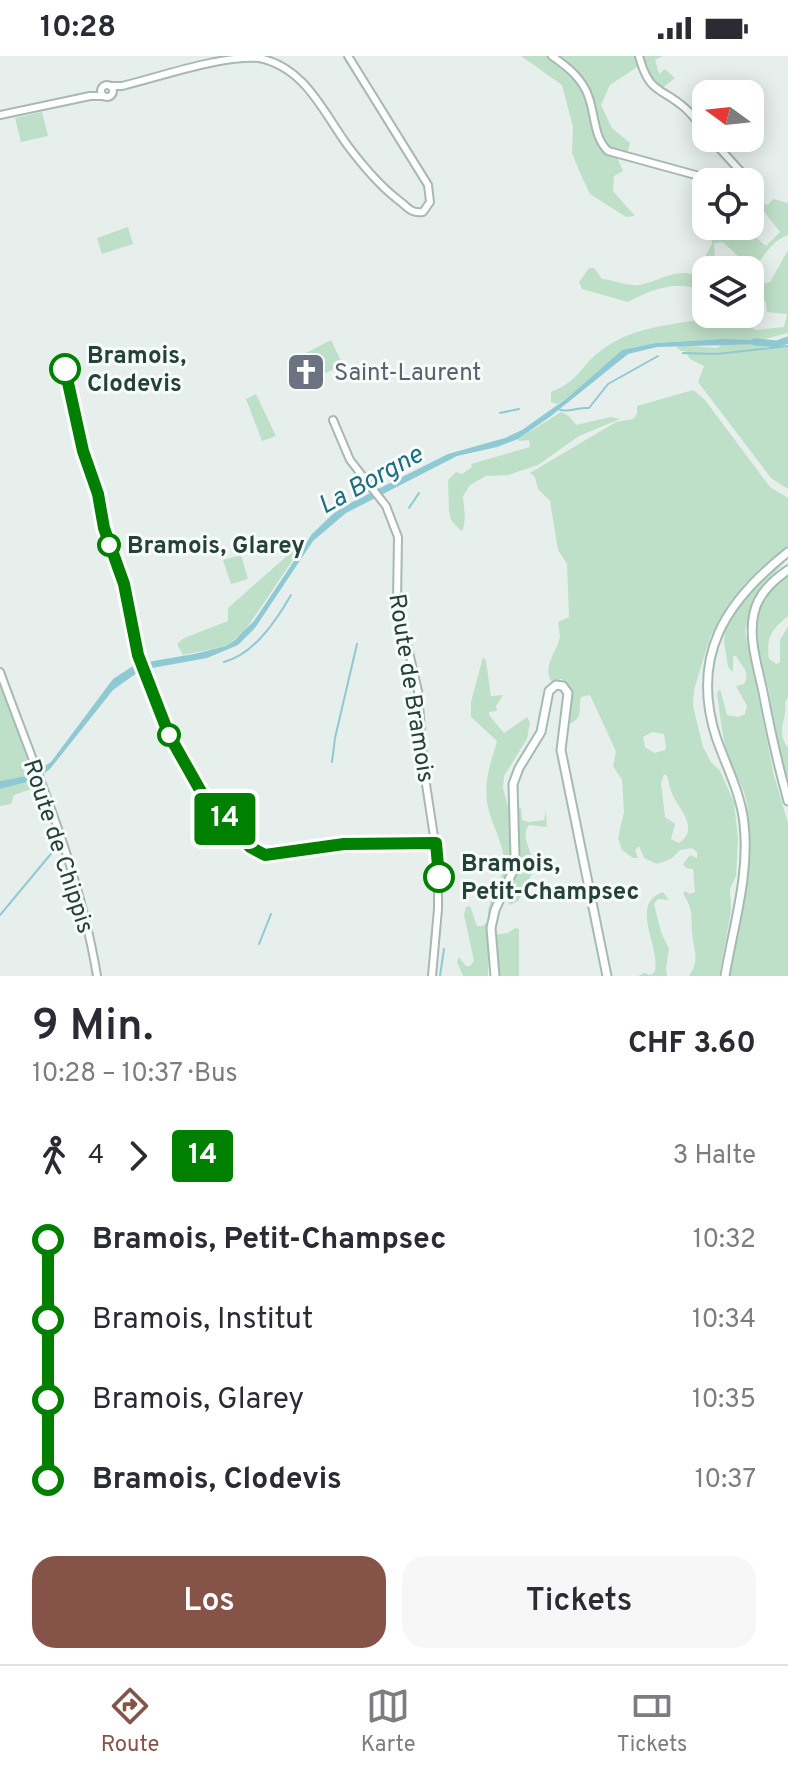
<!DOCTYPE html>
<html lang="de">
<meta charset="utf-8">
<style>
body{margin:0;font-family:Overpass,sans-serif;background:#f7f7f7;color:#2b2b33;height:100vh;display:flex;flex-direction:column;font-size:30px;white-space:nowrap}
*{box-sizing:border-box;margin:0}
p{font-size:26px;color:#7c7c81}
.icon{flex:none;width:44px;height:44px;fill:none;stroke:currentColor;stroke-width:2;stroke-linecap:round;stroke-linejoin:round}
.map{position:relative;height:920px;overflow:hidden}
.details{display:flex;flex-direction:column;background:#fff;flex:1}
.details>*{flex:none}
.badge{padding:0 16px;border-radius:6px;font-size:28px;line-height:52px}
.needle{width:52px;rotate:285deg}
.buttons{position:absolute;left:692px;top:24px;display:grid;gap:16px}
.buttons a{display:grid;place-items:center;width:72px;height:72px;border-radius:16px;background:#fff;box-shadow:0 4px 20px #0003;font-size:40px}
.map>.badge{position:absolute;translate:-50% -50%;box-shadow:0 0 0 4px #fff}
.legs{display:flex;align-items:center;gap:12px;height:88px;padding:0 32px;font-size:26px}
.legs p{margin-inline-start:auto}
.headline{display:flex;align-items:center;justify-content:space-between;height:136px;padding:0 32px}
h1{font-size:44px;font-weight:600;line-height:60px}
.cta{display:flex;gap:16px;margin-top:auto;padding:16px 32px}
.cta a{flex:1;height:92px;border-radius:24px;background:#855347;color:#fff;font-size:32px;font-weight:600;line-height:92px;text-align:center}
.cta a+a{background:#f7f7f7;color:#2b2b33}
ul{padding:0 32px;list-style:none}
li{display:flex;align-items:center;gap:28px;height:80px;font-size:30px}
li i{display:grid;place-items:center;width:12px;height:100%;margin:0 10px;background:currentColor}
li i::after{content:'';width:20px;height:20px;margin:-10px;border:6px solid;border-radius:50%;background:#fff}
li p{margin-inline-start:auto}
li:first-child i{background:linear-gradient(#0000 50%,currentColor 0)}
li:last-child i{background:linear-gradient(currentColor 50%,#0000 0)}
.status{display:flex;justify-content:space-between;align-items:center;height:56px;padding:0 40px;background:#fff;direction:ltr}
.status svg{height:22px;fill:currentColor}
.menu{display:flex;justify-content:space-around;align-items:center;height:112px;border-top:2px solid #e1e1e2;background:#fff;font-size:22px;color:#7c7c81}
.menu a{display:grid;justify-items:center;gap:4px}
.menu .current{color:#855347}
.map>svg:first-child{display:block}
</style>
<div class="status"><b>10:28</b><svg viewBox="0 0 49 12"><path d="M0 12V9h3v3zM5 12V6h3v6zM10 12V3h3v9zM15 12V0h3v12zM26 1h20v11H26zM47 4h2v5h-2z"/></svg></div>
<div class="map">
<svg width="788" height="920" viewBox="0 0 788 920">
<rect width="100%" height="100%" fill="#e6efeb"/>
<path fill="#bfe0c8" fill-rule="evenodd" d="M 521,0 L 663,0 L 655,4 L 659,18 L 665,13 L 675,22 L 661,33 L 637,11 L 610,29 L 601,49 L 612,72 L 630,87 L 627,98 L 616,99 L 623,115 L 614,120 L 613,135 L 635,160 L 626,161 L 590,138 L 580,117 L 572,97 L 573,71 L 562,29 Z
M 42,56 L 48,80 L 21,86 L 15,62 Z
M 773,143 L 788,147 L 788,179 C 775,183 767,195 759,206 L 759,215 L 751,214 L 749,206 L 740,202 L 723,186 L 714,187 L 715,200 L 697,233 C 675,224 648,235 628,246 L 582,233 L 579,226 L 589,212 L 594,212 L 602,223 C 613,224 631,231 639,229 C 662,225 672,212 695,219 L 712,188 L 711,170 L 723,170 L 740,182 L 749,176 L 766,190 L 780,176 L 756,145 L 768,149 Z
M 128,171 L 133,188 L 102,198 L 97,182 Z
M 788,194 L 788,277 L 761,284 L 723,283 L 655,287 L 622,294 L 566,343 L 557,348 L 551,346 L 551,336 C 580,325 582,307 603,293 C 633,271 666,270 702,263 L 704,271 L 730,269 L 730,263 L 745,267 L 756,274 L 784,271 L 787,258 L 767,256 L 766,246 L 761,241 L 750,246 L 750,231 L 770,226 Z
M 331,284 L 343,309 L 319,320 L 317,310 L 306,308 L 302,299 Z
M 723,288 L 754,288 L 768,292 L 788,291 L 788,433 L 771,422 L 698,326 L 704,310 L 690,303 L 685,295 L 681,295 L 677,292 L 678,289 L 717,292 Z
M 693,334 L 705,344 L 770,431 L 788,442 L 788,490 L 745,528 L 721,561 L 710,581 L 694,634 L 693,650 L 703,691 L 711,706 L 720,715 L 734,746 L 738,783 L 736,820 L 730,833 L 731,855 L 719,920 L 689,920 C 701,903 693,894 692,875 C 691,859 693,852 683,838 L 685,835 L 690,838 L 695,836 L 693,813 L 686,812 L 683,808 L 690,799 L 697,802 L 697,796 L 692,792 L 680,794 L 671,803 L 657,808 L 644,802 L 639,790 L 635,794 L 638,802 L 633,802 L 622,794 L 618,782 L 624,756 L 622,724 L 613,710 L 616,696 L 614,691 L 590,639 L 581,641 C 578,652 584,663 569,668 L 567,666 L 571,642 L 567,627 L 561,623 L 551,625 C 542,609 558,595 560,580 C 560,578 558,567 558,566 L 569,561 L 567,508 L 558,494 L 550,445 L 538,433 L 535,421 L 530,417 L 616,366 L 633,363 L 637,358 L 637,350 ZM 652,676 L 664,678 L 666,691 L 665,694 L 655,697 L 645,691 L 643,681 ZM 664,718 L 667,720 C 669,726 670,734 673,740 C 681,755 699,773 679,787 L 671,783 L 675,768 L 665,761 L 661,727 Z
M 256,338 L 276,380 L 262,385 L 246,343 Z
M 561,356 L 569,360 L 576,369 L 611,361 L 620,363 L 579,380 L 538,409 L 508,419 L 486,420 L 470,429 L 463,440 L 465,462 L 463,474 L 460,474 L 451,464 L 449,455 L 448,424 L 456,416 L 462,418 L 472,411 L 471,408 L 530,391 L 529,384 L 519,385 L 518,383 Z
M 297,486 L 303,489 L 244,576 L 226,590 L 183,599 L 177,588 L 184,582 L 228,565 L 228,552 L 289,498 L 291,489 Z
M 241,499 L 248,523 L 231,528 L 223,504 Z
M 788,501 L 755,541 L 745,575 L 774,720 L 788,767 L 788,920 L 730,920 C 735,862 753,808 747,749 C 745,731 735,720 729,703 C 722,683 720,658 717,637 L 720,633 L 727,659 L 738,661 L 745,658 L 747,650 L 736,630 L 744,628 C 751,615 741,610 736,600 L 733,600 L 733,616 L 728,611 L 724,585 L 725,573 L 749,533 Z
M 788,520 L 788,560 C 771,574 766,581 769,603 L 777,608 L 780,606 L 780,584 L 788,570 L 788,641 L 785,647 C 788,662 775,675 788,692 L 788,736 C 783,713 777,691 773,669 C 771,656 771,643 768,631 C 761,607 750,577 759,551 C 764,536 776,529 788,520 Z
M 483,601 L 486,605 L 491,640 L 503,639 L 496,650 L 497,655 L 489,656 L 489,659 L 504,677 L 527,661 L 530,666 L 527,683 L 504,720 L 503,732 L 510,758 L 509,778 L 513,796 L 508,818 L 488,861 C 487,844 500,831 503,814 C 508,792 490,768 487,746 C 484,724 491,706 497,685 L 471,661 L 471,646 Z
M 0,627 L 28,703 L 23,712 L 25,716 L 32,719 L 0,725 Z
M 35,724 L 37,731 L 14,739 L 11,748 L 0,750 L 0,733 Z
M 518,751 L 521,752 L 522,764 L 528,766 L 544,764 L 546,755 L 547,771 L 529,769 C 518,782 536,798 534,814 L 518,845 L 510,849 L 505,842 L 520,806 Z
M 663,836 L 669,844 L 658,843 L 654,848 L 661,876 L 669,893 L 666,912 L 667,920 L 638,920 L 644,917 L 651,919 L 655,915 C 660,890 629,847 663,836 Z
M 470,850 L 477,870 L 482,870 L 488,866 L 488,920 L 463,920 L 457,906 L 459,901 L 466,910 L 470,910 L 474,905 L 464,859 L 466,851 Z
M 515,872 L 519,873 L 519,920 L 500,920 L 495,879 L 508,877 Z"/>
<path fill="#8ec9d4" d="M 723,283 L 761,284 L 761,288 L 657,291 L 628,298 L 551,360 L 518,383 L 497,391 L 457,400 L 346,457 L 313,485 L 255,572 L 238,589 L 207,602 L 141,614 L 113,634 L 50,713 L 35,724 L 0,733 L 0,725 L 31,719 L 51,706 L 113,623 L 136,608 L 194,598 L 226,590 L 235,584 L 254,565 L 312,478 L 334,457 L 354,445 L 448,398 L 505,382 L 522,374 L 566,343 L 622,294 L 655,287 Z"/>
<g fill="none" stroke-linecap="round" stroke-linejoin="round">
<path stroke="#8ec9d4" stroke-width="2" d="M 683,297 L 716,298 L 788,290
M 560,354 C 571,356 578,351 589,352 L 608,328 L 658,300
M 500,357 L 519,353
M 409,452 L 419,437
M 224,606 C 254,598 276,565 291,539
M 332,706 L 335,682 L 357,588
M 0,859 L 55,793
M 259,888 L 271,858
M 440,920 L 444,893"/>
<path stroke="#8ec9d4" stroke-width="7" d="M 755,286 L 777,288 L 788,284"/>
<g stroke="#a8b8b2" stroke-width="10">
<path id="tertiary" d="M 552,0 C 568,11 583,23 589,42 C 595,59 594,82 608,95 L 721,126
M 639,0 C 649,38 661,31 685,52 C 693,59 699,68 706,77
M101 35a6 6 0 1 1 12 0a6 6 0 1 1-12 0Z
M 110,30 L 122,30 C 163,20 217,0 259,2 C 305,11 323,56 348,90 C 363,110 378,128 397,143 C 407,150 410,158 423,156 L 430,146 L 428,129 L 348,0
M 0,59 L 90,40 L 104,40
M 710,82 L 754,130 L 755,134 L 750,138
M 333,364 L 350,404 L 386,450 L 398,481 L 397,545 L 418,635 L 424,715 L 438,807 L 438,853 L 432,920
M 0,616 C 36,715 80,815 97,920"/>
</g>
<g stroke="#a4bbb3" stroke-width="11">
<path id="secondary" d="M 788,514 C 772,525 758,538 754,557 C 748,583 758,611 763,636 C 770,673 778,709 788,745
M 495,920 L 491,872 L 495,854 L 512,817 L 515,801 L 513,728 L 519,712 L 541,676 L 549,635 L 556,629 L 563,630 L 568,637 L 561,694 L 607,920
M 725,920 C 733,871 750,818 744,768 C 741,737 726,710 716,681 C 690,599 726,545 788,496"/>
</g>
<use href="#tertiary" stroke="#fff" stroke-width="6"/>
<use href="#secondary" stroke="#fff" stroke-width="7"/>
</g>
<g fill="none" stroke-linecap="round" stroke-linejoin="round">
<g stroke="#fff" stroke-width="18">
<path id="line-1" d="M 65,313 L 83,395 L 98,438 L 104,472 L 124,528 L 138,599 L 169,679 L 204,741 L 250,791 L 265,799 L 344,788 L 436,787 L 439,821"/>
</g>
<use href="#line-1" stroke="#008000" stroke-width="12"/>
</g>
<defs>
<g id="church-square" transform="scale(2)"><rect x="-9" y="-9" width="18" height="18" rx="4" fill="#6b7280" stroke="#f7fbf9"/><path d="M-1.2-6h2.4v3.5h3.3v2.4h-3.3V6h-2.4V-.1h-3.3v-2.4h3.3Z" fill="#fff"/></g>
</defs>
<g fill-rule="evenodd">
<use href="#church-square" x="306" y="316"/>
</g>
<g fill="#fff" stroke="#008000" stroke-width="4">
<circle cx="65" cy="313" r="14"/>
<circle cx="109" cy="489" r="10"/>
<circle cx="169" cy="679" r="10"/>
<circle cx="439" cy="821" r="14"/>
</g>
<g text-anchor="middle" stroke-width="6" stroke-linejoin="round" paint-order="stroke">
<g font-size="24" font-weight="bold" fill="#24423a" stroke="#f7fbf9" text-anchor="start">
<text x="87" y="307">Bramois,<tspan x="87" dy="28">Clodevis</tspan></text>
<text x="127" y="497">Bramois, Glarey</text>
<text x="461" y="815">Bramois,<tspan x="461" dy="28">Petit-Champsec</tspan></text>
</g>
<g font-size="24" fill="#5b616d" stroke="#f7fbf9" text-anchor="start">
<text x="334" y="324">Saint-Laurent</text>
</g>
<g font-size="24" fill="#24423a" stroke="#f7fbf9">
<text transform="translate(412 632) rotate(81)" y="8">Route de Bramois</text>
<text transform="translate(59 790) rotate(72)" y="8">Route de Chippis</text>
</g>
<g font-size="26" font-style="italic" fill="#1c6f80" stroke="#f7fbf9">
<text transform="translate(370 423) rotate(-29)" y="9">La Borgne</text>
</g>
</g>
</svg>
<div class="buttons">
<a><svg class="needle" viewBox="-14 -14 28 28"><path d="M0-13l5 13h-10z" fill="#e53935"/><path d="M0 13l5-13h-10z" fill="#7c7c81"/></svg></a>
<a><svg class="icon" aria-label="locate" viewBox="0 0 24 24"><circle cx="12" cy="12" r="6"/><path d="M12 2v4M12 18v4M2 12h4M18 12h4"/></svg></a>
<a><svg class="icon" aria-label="layers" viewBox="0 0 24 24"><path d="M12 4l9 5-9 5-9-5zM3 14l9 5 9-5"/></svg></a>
</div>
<b class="badge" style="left:225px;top:763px;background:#008000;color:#fff">14</b>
</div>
<section class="details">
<div class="headline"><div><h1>9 Min.</h1><p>10:28 – 10:37 · Bus</p></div><b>CHF 3.60</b></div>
<div class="legs"><svg class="icon" aria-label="walk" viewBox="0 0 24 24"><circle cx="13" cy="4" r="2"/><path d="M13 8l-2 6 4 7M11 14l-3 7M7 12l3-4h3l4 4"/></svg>4<svg class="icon" aria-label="forward" viewBox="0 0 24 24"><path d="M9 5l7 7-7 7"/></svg><b class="badge" style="background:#008000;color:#fff">14</b><p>3 Halte</p></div>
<ul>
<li><i style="color:#008000"></i><b>Bramois, Petit-Champsec</b><p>10:32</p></li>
<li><i style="color:#008000"></i><span>Bramois, Institut</span><p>10:34</p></li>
<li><i style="color:#008000"></i><span>Bramois, Glarey</span><p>10:35</p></li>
<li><i style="color:#008000"></i><b>Bramois, Clodevis</b><p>10:37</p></li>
</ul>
<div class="cta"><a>Los</a><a>Tickets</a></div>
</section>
<nav class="menu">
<a class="current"><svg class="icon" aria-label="directions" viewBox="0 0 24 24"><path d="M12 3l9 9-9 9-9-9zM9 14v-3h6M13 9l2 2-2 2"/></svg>Route</a>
<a><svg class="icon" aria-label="map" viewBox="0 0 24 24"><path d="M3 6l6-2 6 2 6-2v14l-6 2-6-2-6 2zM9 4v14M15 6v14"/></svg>Karte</a>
<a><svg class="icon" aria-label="tickets" viewBox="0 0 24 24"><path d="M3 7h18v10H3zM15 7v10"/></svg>Tickets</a>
</nav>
